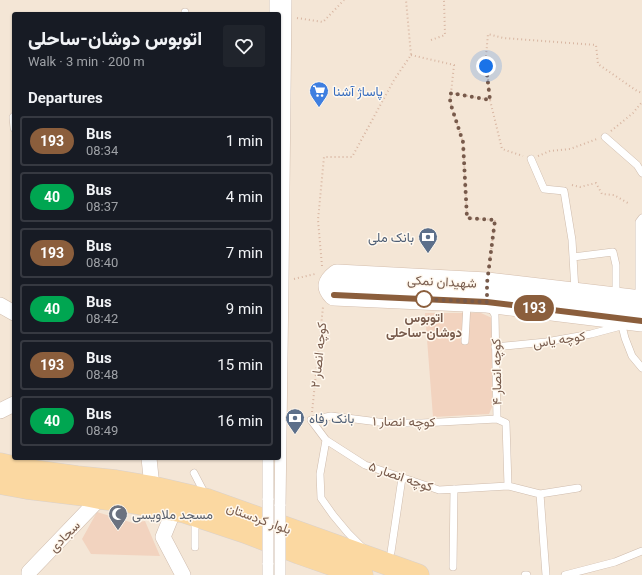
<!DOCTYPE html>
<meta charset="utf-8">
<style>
body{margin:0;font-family:Roboto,Vazirmatn,sans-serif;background:#20242c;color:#f1f3f6;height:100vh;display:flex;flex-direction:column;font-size:15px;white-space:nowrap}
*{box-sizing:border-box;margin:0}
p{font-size:13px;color:#9ea1a6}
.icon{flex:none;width:22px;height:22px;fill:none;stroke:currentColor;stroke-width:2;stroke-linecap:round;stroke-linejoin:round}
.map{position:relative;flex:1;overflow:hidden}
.details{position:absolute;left:12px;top:12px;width:269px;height:448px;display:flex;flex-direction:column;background:#171b24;border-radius:4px;box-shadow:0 1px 3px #0004}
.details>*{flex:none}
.badge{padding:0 8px;border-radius:13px;font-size:14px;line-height:26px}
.you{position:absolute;width:20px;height:20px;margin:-10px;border:3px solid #fff;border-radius:50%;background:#1a73e8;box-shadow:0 0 0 6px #1a73e833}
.map>.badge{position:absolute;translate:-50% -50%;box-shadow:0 0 0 2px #fff}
h2{padding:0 16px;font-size:15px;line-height:36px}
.round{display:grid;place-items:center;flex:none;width:42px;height:42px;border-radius:4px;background:#20242c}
.headline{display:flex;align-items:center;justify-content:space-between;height:68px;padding:0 16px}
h1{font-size:19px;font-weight:800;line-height:30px}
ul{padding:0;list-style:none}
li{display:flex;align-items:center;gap:12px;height:50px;margin:0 8px 6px;padding:0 8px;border:2px solid #363941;border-radius:4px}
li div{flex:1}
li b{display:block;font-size:15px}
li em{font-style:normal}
li .badge{min-width:44px;font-weight:700;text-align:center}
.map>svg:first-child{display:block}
</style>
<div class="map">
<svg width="642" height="575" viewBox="0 0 642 575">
<rect width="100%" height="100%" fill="#fdf4e8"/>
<path fill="#f4e6d6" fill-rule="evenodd" d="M 0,0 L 642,0 L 642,575 L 0,575 ZM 14,14 L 279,14 L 279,458 L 14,458 Z"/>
<path fill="#f2d3bf" d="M 425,313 L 481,313 L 492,318 L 492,407 L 489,414 L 433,417 Z
M 97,512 L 133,523 L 145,521 L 160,556 L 91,554 L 82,539 Z"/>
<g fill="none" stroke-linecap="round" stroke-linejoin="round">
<g stroke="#cfbcad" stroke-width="8">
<path id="service" d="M 185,12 L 185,14
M 14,116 L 13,117 L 14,128
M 605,137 L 637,165 L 642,173
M 531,159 L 544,189 L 564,191 L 572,240 L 575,291
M 573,257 L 613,252 L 616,265 L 616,296
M 639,298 L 639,222 L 642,218
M 490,306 L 495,315 L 497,419
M 621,322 L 625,338 L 632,356 L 642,368
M 465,341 L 467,304
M 495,347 L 546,342 L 591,334 L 621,326
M 497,419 L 422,423 L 386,423 L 331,416 L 311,420 L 326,440 L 365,465 L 439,490 L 508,486 L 540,494 L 578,488
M 497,419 L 506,423 L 508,486
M 326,440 L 320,474 L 321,498 L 333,515 L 348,533 L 362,547
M 194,473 L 205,494
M 540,494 L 546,575
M 195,519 L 195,547
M 391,552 L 402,478
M 453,567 L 454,489
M 525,575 L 527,575
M 565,575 L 615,562 L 642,551"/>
</g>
<g stroke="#cfbcad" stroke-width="12">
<path id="pedestrian" d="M 275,14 L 275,0
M 268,458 L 268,500
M 280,506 L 283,281 L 286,0
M 268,575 L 268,563"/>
</g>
<g stroke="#cfbcad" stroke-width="16">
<path id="minor" d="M 0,305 L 14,313
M 0,411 L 14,404
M 149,458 L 152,487
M 174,510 L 163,537 L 183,575
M 29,575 L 29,572 L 100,498"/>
</g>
<g stroke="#d4bead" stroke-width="22">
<path id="secondary" d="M 642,301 L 487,283 L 337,275 C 328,282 326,287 334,295 L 487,302 L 642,321"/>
</g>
<g stroke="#d9d1cd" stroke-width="23">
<path id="primary" d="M 0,464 L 26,470 L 77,477 L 116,481 L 152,487 L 208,500 L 418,575
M 0,483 L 27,488 L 85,495 L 100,498 L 125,501 L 185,512 L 245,532 L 299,553 L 362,575"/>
</g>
<path stroke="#d8b6a2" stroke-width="2" stroke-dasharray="1 3" stroke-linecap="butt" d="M 297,18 L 323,22 L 344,0
M 431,40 L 445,35 L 444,0
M 411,55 L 454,65 L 450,102 L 463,142 L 467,218 L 495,220 L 489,267
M 451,93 L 490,100 L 502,149 L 523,156
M 490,100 L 486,56 L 488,34 L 503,38 L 596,45 L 598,64 L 637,91 L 642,93
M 611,131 L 633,113 L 642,102
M 538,156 L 550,151 L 570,149 L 597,139
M 572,185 L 580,187 L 596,183 L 602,194 L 614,195 L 628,203
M 322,266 L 318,220 L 324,157 L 352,157 L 394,80 L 411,55 L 406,0
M 294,279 L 315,274
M 312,412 L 323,307
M 293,419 L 303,420"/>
<use href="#service" stroke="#fff" stroke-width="7"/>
<use href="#pedestrian" stroke="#fff" stroke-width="11"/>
<use href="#minor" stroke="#fff" stroke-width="15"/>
<use href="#secondary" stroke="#fff" stroke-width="21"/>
<use href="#primary" stroke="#fbd8a1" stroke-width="22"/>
<g stroke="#cfbcad" stroke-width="12" stroke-linecap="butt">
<path id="pedestrian-bridge" d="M 268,500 L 268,563
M 280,506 L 280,575"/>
</g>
<use href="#pedestrian-bridge" stroke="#fff" stroke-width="11"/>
</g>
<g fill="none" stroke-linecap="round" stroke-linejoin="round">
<g stroke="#fff" stroke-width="9">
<path id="line" d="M 334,295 L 487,302 L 642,321"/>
</g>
<use href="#line" stroke="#8b5e3c" stroke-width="6"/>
<path stroke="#775a4b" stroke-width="4" stroke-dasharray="0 7.2" d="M 424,299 L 423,299 L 487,302 L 487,283 L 495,220 L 467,218 L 463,142 L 450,102 L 451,93 L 490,100 L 486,66"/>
</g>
<defs>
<g id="supermarket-pin" transform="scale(1)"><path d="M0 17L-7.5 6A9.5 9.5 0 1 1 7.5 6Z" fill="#3f7fe0" stroke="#fff8ee"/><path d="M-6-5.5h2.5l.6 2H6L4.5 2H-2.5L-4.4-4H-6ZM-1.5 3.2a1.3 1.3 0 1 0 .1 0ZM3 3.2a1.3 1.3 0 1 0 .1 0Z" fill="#fff"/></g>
<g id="bank-pin" transform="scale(1)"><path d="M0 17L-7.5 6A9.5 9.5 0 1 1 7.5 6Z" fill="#5c6f8a" stroke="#fff8ee"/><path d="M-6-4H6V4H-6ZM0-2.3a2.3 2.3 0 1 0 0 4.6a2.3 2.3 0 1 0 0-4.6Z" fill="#fff"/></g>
<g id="mosque-pin" transform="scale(1)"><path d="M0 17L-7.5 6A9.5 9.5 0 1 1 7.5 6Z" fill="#6b7280" stroke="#fff8ee"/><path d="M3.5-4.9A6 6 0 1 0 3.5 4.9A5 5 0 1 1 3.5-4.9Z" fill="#fff"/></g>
</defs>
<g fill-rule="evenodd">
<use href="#supermarket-pin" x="319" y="91"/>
<use href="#bank-pin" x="428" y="237"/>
<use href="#bank-pin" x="295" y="418"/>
<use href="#mosque-pin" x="118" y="514"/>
</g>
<circle fill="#fff" stroke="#8b5e3c" stroke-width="2" cx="424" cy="299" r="8"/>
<g text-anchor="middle" stroke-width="3" stroke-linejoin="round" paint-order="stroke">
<g font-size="13" fill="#366cbe" stroke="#fff8ee" text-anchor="start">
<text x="333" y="96">پاساژ آشنا</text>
</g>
<g font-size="13" fill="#4e5e75" stroke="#fff8ee" text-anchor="end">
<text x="414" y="242">بانک ملی</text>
<text x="309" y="423" text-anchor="start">بانک رفاه</text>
</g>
<g font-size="13" fill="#775a4b" stroke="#fff8ee">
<text transform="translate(442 281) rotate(3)" y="5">شهیدان نمکی</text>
<text transform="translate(559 339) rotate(-8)" y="5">کوچه یاس</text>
<text transform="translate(318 355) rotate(-84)" y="5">کوچه انصار ۲</text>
<text transform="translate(496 372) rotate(-91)" y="5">کوچه انصار ۴</text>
<text transform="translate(404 421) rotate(1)" y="5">کوچه انصار ۱</text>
<text transform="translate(401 476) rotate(19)" y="5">کوچه انصار ۵</text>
<text transform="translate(259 518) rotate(20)" y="5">بلوار کردستان</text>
<text transform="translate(64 536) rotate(-46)" y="5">سجادی</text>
</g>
<g font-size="13" font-weight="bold" fill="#775a4b" stroke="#fff8ee">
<text x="424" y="322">اتوبوس<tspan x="424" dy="15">دوشان-ساحلی</tspan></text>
</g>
<g font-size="13" fill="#5b616d" stroke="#fff8ee" text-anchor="start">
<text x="132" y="519">مسجد ملاویسی</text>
</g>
</g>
</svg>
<div class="you" style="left:486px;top:66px"></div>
<b class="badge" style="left:534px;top:308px;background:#8b5e3c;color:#fff">193</b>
<section class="details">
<div class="headline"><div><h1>اتوبوس دوشان-ساحلی</h1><p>Walk · 3 min · 200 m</p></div><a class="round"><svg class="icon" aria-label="heart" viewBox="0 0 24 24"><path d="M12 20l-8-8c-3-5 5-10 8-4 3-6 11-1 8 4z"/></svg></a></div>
<h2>Departures</h2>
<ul>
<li><span class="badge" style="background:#8b5e3c;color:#fff">193</span><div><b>Bus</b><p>08:34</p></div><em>1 min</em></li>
<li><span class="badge" style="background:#00a651;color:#fff">40</span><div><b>Bus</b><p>08:37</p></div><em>4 min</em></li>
<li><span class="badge" style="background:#8b5e3c;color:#fff">193</span><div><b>Bus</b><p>08:40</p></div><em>7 min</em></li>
<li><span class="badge" style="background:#00a651;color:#fff">40</span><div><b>Bus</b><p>08:42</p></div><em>9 min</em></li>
<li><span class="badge" style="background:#8b5e3c;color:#fff">193</span><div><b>Bus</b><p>08:48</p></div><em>15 min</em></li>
<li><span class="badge" style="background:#00a651;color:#fff">40</span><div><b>Bus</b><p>08:49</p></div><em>16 min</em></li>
</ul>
</section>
</div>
